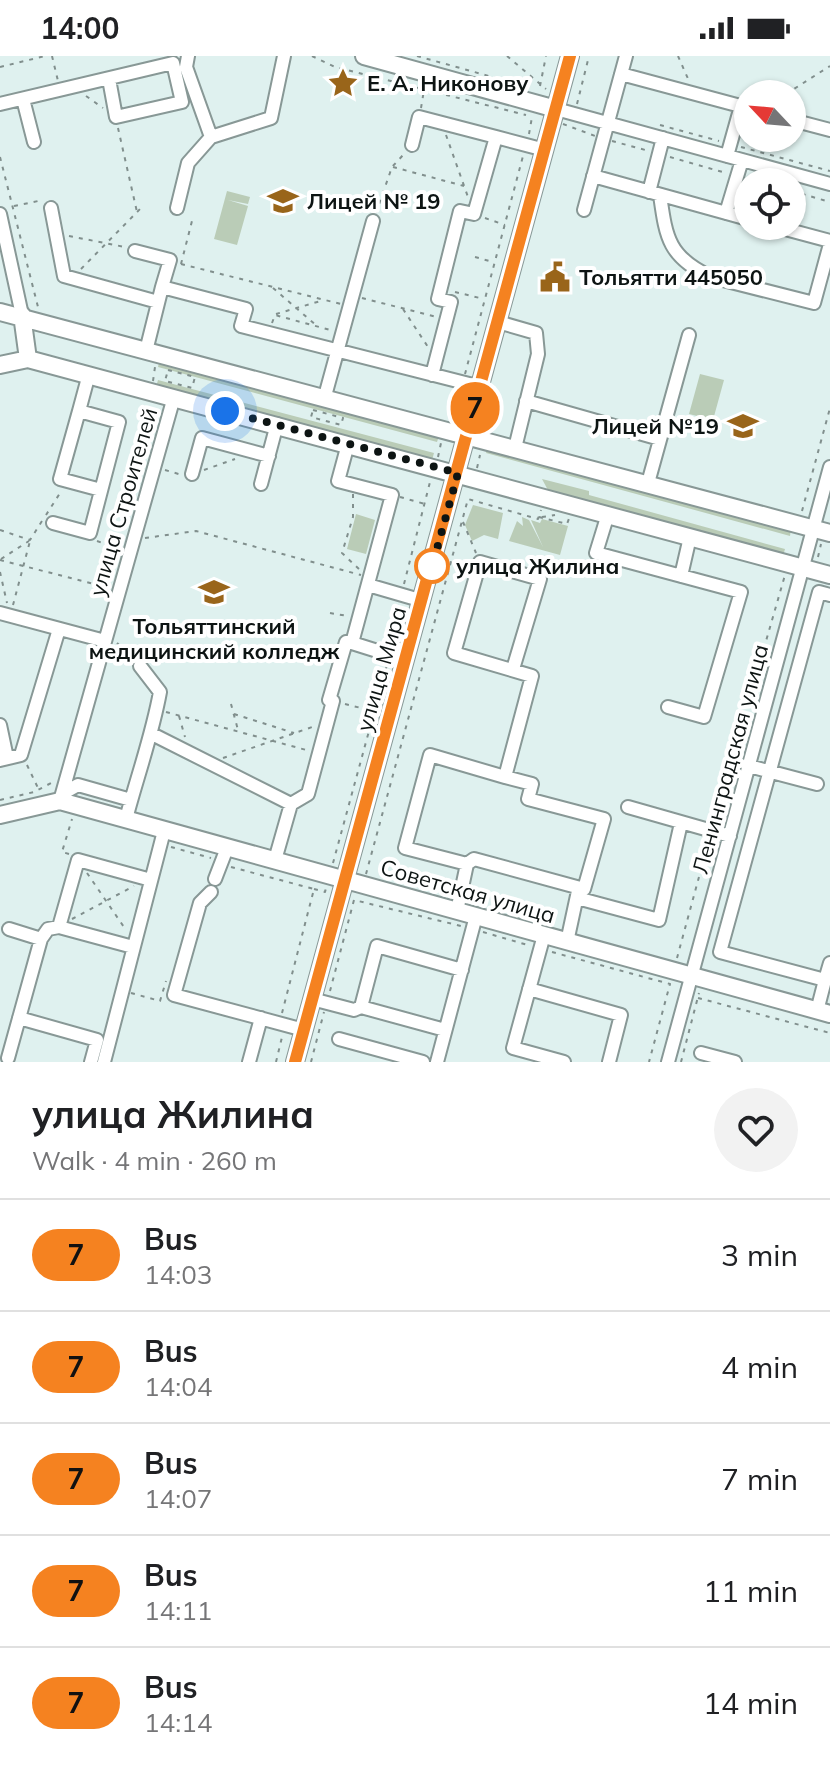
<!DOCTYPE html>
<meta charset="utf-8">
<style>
body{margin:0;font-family:Mulish,sans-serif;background:#f2f2f2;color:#202124;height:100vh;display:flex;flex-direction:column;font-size:30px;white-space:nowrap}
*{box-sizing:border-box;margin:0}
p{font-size:26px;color:#757577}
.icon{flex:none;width:44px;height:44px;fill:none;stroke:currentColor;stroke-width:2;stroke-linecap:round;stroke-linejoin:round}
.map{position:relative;height:1006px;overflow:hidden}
.side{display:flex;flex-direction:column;background:#fff;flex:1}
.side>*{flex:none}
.badge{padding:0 16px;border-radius:26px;font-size:28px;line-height:52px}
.needle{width:52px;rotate:296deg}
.buttons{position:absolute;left:734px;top:24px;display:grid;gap:16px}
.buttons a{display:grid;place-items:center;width:72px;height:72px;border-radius:50%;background:#fff;box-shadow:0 2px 6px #0004;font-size:40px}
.you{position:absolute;width:40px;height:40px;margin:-20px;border:6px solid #fff;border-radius:50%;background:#1a73e8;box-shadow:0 0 0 12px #1a73e833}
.map>.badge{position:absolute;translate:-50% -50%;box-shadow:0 0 0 4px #fff}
.round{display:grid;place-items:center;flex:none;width:84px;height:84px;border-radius:42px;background:#f2f2f2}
.summary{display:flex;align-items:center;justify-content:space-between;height:136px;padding:0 32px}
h1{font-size:38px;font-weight:700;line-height:60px}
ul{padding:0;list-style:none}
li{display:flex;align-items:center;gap:24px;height:112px;padding:0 32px;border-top:2px solid #e0e0e0}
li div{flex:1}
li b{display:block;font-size:30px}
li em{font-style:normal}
li .badge{min-width:88px;font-weight:700;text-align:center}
.status{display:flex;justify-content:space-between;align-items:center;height:56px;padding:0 40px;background:#fff;direction:ltr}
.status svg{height:22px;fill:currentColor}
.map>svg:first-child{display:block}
</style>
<div class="status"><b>14:00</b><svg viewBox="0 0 49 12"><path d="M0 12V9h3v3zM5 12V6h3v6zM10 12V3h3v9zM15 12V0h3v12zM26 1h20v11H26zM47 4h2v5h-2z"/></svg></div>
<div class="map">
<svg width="830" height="1006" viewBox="0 0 830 1006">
<rect width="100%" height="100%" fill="#dff1ef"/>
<path fill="#baccb7" d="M 227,135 L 250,141 L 248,148 L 228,144 L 248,150 L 237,189 L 214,183 Z
M 160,302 L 440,377 L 437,386 L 158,311 Z
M 700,318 L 724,324 L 713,364 L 689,358 Z
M 158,324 L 434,397 L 432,404 L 156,331 Z
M 488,390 L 791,473 L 790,480 L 486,397 Z
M 542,423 L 589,435 L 589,439 L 785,493 L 783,500 L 549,436 Z
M 473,449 L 503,457 L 498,483 L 484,479 L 472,485 L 465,469 Z
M 356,458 L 375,464 L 366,498 L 347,493 Z
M 522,461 L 529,464 L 543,491 L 531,464 L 540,467 L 542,463 L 568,470 L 560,499 L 509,485 L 517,465 L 523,470 Z"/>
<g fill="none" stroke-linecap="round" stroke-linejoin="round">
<g stroke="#889896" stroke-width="16">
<path id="minor" d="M 188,0 L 186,11 L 211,81
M 621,18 L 748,52
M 23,43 L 34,86
M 0,48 L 173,7 L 182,46 L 116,61 L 109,23
M 556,53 L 830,128
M 792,64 L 830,74
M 496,81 L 545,94
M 412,89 L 419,61 L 496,81 L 474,158 L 460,155 L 438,243 L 451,246 L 432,319
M 727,100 L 741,50
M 593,120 L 748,163
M 649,136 L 663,82
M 660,139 C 666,181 668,201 711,221 L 814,247 L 830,188
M 51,152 L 64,220 L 158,246
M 177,152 L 188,107 L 211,81 L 271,62 L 284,0
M 584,154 L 626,0
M 726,157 L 742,104
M 0,158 L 22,259
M 774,170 L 830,185
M 135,195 L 170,204 L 162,231
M 498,266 L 536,277 L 538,298 L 515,392
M 146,295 L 162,231 L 246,253 L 241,270 L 481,331
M 325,340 L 373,165
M 526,345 L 660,383
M 79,355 L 60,423 L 101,434
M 192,418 L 202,382 L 269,400
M 648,427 L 689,279
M 261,428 L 277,368
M 608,458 L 596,497 L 741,536 L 704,661 L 668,651
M 53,467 L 90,477 L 119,366 L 79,355 L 89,318
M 681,520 L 690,481
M 368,529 L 423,545
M 0,557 L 105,585
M 352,587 L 406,604
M 0,669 L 7,702
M 152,678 L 291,748 L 275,804
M 0,704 L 21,699 L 59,573
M 749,710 L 817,728
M 62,738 L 78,729 L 131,744
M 60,745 L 174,341
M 291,748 L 308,738 L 333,645 L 329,644 L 346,586 L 352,587 L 392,439 L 338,425 L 348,388
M 628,751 L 730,780
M 126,763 C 137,721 152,680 160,636 L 140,610
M 467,808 L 474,803 L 584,833 L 604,763 L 528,743 L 532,728 L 505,721
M 215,823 L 227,792
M 211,836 L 200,847 L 174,939 L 304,974
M 577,842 L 659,864 L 681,767
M 457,855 L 467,808 L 405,792 L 430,699 L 505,721 L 532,620 L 454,597 L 480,506 L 540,523 L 513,613
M 59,871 L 78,804 L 151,824
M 9,873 L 41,883
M 544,879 L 513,992 L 564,1006
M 567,886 L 578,835
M 825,924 L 830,907
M 529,933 L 621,959 L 609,1006
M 312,943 L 354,954 L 361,951 L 377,890 L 462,914
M 361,951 L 445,974
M 817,955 L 825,924 L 720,896 L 819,536 L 830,539
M 19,962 L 97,984 L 91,1006
M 339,983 L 423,1006
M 701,997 L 735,1006
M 8,1002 L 41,883 L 48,873 L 59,871 L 133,891
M 104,1006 L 164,775
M 249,1006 L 261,962
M 437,1006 L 476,860
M 668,1006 L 830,411"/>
</g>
<g stroke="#889896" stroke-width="20">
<path id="major" d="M 364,0 L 556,53
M 0,256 L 830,477
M 22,259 L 28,303
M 0,309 L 28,303 L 830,519
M 0,759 L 60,745 L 830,958
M 295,1006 L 570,0"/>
</g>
<path stroke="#818f8d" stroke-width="2" stroke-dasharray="4 6" stroke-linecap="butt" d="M 52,0 L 58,25
M 312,0 L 335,11 L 526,59
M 417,0 L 496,22
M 507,0 L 546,33
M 678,0 L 689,25
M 0,11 L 45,0
M 540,30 L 546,0
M 786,38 L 830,10
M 86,40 L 103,52
M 577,48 L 589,0
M 421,52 L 424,34
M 563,68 L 595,80
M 660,69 L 719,85
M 118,72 L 137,156
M 529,78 L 532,61
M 446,79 L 468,141
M 612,85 L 649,95
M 741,91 L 830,115
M 0,101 L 38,251
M 670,101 L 726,117
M 393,111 L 464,130
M 747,123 L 758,126
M 792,135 L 830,146
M 14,150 L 43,144
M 376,157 L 392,111 L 404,98
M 485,162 L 505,169
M 69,180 L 125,191
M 475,201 L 493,206
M 181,208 L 341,248
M 181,208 L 192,165
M 81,213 L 141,152
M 273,232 L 317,270
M 455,236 L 484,243
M 362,242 L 437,261
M 403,253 L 428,291
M 276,258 L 324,244
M 272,267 L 275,259 L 334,275
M 168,314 L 195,321 L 192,332 L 165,325 Z
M 465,318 L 523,100
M 153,325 L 155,311
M 313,354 L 343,362 L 341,369 L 311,361 Z
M 449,362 L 455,337
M 438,401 L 441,387
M 477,412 L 480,399
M 165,414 L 182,419
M 204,414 L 235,403
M 353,438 L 353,461 L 342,497 L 361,515
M 400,441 L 425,448
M 802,455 L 830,352
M 46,459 L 62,434
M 539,461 L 567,468 L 570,460
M 542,461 L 555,459
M 463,466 L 476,497
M 0,474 L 30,484 L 42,465
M 145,482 L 196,475 L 361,519
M 97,485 L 121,494
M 818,501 L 821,488
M 1,503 L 29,485
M 0,504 L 110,532
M 0,516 L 7,547
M 404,528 L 430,426
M 13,549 L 30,485
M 330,557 L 348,560
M 117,587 L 132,602
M 392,587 L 399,550
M 231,648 L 238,674
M 345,648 L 373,655
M 166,656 L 310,695
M 234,658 L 294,677
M 179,660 L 185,681
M 223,702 L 315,670
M 27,709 L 38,732
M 0,744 L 34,736 L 55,725
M 714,766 L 785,519
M 171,791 L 211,802
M 69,798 L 62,796 L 72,763
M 333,807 L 387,609
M 231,811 L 314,833 L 282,957
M 87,817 L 126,874
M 366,818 L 468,443 L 538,463 L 541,454
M 314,833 L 325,836 L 326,832
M 72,863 L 134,830
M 483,876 L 531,890
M 552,896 L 670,928 L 649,1006
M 677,902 L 709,784
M 330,935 L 354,844 L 461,870
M 131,937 L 160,945 L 166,925
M 698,942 L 830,977
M 276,1006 L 282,981
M 311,1006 L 324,956
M 681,1006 L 699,937"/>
<use href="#minor" stroke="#fff" stroke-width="12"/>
<use href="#major" stroke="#fff" stroke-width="16"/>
</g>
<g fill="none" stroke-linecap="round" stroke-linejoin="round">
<g stroke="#fff" stroke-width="18">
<path id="line" d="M 295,1006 L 570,0"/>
</g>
<use href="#line" stroke="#f58220" stroke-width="12"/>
<path stroke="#0d1413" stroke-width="8" stroke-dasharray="0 14.4" d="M 225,355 L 458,417 L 430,518 L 432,510"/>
</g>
<defs>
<g id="sight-bare" transform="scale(2.4)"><path d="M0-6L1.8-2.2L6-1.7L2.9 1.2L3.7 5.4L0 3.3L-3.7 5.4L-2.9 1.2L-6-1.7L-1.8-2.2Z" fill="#99651a" stroke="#fff" stroke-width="2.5" paint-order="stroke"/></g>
<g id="school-bare" transform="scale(2.4)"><path d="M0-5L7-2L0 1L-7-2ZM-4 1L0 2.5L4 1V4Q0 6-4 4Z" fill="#99651a" stroke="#fff" stroke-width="2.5" paint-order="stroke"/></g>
<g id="civic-bare" transform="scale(2.4)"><path d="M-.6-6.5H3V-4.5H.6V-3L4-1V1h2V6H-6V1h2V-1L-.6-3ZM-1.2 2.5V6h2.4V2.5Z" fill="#99651a" stroke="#fff" stroke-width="2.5" paint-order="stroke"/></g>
<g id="university-bare" transform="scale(2.4)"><path d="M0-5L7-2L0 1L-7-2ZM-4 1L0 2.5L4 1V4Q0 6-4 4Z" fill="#99651a" stroke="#fff" stroke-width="2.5" paint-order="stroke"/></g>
</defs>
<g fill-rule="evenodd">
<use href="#sight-bare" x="343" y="27"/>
<use href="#school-bare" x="283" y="145"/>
<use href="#civic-bare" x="555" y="221"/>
<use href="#school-bare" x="743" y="370"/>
<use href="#university-bare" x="214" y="536"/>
</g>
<circle fill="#fff" stroke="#f58220" stroke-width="4" cx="432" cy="510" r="16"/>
<g text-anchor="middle" stroke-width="8" stroke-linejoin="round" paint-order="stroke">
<g font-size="22" font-weight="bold" fill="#0d1413" stroke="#fff" text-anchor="start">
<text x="367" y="35">Е. А. Никонову</text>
<text x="307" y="153">Лицей № 19</text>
<text x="579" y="229">Тольятти 445050</text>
<text x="719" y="378" text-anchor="end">Лицей №19</text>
<text x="214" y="578" text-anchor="middle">Тольяттинский<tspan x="214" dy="25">медицинский колледж</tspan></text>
</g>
<g font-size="22" fill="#0d1413" stroke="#fff">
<text transform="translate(123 446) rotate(-74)" y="8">улица Строителей</text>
<text transform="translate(381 613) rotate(-74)" y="8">улица Мира</text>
<text transform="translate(730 703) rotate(-75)" y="8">Ленинградская улица</text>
<text transform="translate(468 835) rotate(16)" y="8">Советская улица</text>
</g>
<g font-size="22" font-weight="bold" fill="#0d1413" stroke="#fff" text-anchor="start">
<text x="456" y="518">улица Жилина</text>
</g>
</g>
</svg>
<div class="buttons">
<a><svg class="needle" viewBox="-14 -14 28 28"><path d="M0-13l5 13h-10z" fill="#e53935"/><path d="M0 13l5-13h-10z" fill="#757577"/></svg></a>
<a><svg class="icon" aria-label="locate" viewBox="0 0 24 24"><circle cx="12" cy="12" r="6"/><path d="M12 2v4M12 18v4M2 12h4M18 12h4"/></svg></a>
</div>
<div class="you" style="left:225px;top:355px"></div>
<b class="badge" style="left:475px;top:352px;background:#f58220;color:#111">7</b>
</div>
<section class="side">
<div class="summary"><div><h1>улица Жилина</h1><p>Walk · 4 min · 260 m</p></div><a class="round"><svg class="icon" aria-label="heart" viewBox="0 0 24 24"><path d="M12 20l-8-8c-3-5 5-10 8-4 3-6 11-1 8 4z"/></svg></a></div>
<ul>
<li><span class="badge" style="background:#f58220;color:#111">7</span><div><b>Bus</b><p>14:03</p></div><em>3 min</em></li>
<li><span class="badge" style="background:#f58220;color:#111">7</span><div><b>Bus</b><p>14:04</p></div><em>4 min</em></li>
<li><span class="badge" style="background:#f58220;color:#111">7</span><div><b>Bus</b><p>14:07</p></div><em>7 min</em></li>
<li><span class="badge" style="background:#f58220;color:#111">7</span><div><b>Bus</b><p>14:11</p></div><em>11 min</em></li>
<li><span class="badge" style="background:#f58220;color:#111">7</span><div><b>Bus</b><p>14:14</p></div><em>14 min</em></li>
</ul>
</section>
